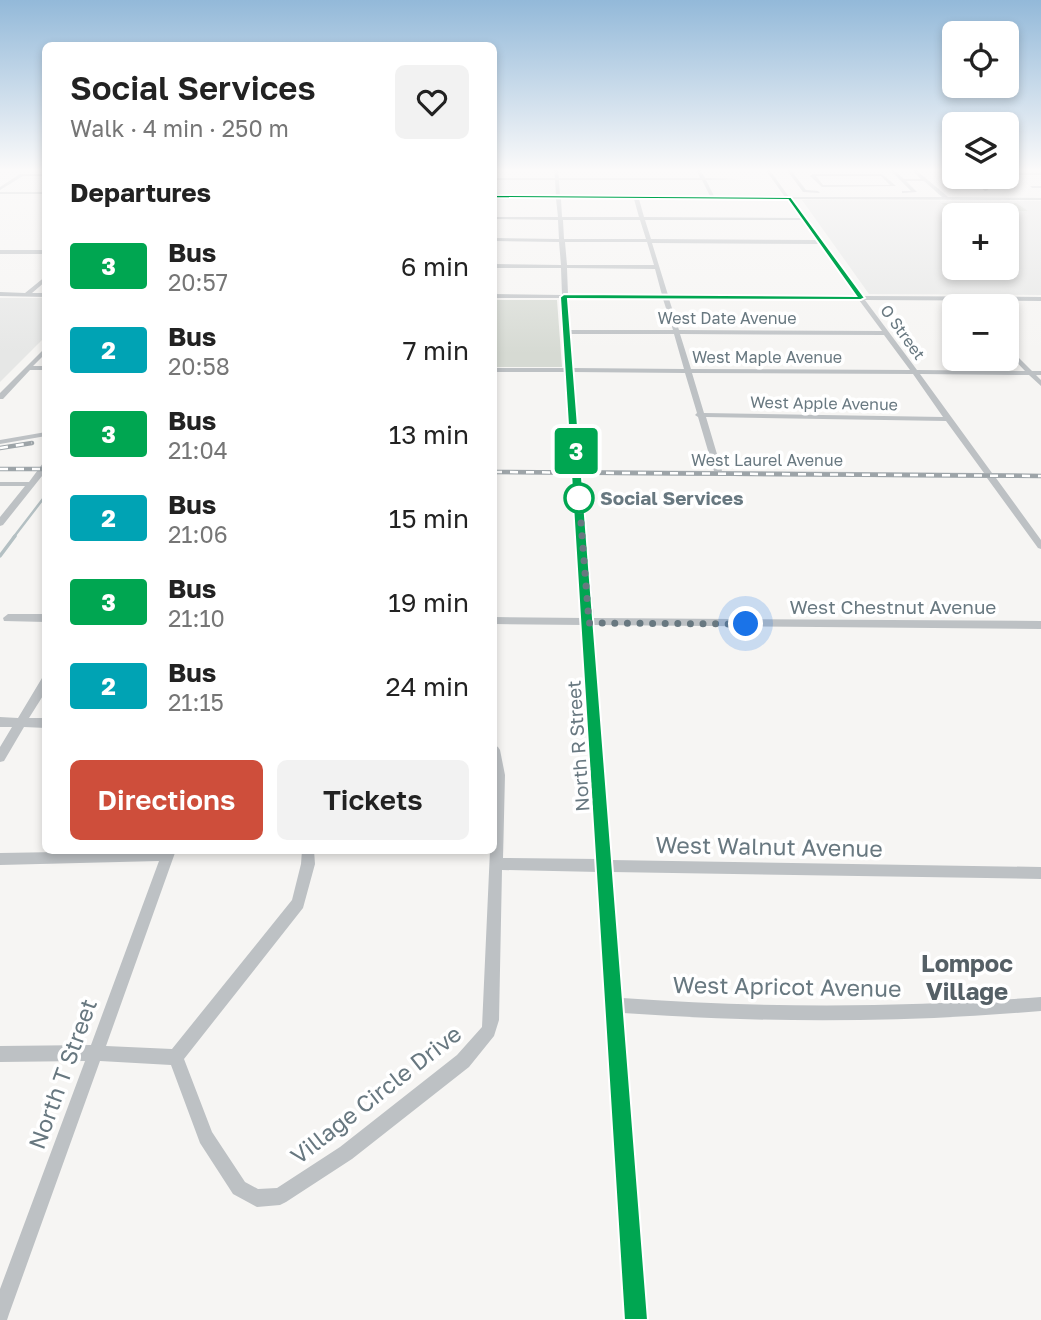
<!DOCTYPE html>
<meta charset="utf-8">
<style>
body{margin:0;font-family:"Golos Text",sans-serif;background:#f2f2f2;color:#222;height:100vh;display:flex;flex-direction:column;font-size:26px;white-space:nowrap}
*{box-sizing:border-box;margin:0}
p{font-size:23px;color:#767676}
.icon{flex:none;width:38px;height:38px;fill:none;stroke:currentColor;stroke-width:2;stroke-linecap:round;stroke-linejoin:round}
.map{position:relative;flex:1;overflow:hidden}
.side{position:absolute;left:42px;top:42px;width:455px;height:812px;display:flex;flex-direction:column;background:#fff;border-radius:10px;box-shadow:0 4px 10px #0003}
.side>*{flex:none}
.badge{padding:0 14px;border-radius:5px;font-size:24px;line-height:46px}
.controls{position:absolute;left:942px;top:21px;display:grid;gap:14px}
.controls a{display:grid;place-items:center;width:77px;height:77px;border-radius:10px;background:#fff;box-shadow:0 4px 10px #0003;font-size:35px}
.you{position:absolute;width:35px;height:35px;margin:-18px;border:5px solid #fff;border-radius:50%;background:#1a73e8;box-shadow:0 0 0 10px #1a73e833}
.map>.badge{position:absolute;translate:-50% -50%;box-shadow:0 0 0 4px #fff}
h2{padding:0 28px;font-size:26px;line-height:63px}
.round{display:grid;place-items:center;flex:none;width:74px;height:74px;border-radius:10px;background:#f2f2f2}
.head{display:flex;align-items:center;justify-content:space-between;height:119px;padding:0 28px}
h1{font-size:33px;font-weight:600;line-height:52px}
.action{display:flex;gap:14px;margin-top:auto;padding:14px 28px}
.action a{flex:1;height:80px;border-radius:10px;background:#ce4e3b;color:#fff;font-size:28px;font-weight:600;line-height:80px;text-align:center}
.action a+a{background:#f2f2f2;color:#222}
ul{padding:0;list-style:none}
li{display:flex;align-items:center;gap:21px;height:84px;padding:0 28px}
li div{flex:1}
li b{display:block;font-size:26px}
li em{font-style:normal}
li .badge{min-width:77px;font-weight:700;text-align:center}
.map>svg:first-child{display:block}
</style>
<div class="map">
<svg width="1041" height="1320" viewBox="0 0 1041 1320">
<rect width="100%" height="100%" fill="#f6f5f3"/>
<path fill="#e6e7e6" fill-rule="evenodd" d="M 802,200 L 1041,201 L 1041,295 L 869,294 ZM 954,215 L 1006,215 L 1006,268 L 954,268 Z
M 0,298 L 46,298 L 45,337 L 0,382 Z"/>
<path fill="#d6dad3" d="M 941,203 L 1016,203 L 1028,211 L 1003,211 L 1013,220 L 1006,220 L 1006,215 L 951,211 Z
M 494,300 L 557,300 L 562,367 L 494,367 Z"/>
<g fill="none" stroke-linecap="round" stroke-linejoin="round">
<path stroke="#b4c0c3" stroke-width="2.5" d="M 13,538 L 46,495"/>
<path stroke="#b4c0c3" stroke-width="3.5" d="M 0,556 L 15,536"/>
<path fill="#bdc1c4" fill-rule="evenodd" d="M 554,169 L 558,169 L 559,178 L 700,178 L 696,169 L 700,169 L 705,178 L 741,179 L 706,180 L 714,196 L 785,197 L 765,169 L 769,169 L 789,197 L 942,197 L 924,181 L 906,181 L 917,192 L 902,193 L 902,191 L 911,191 L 890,170 L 817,169 L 893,169 L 904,179 L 921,179 L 911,169 L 915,169 L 948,197 L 1041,198 L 1041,200 L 791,199 L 863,296 L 1041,297 L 1041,301 L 865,300 L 917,370 L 1025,371 L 1006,351 L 1006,345 L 1032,371 L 1041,371 L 1041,375 L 1036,375 L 1041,380 L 1041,386 L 1029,375 L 920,374 L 992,473 L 1041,474 L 1041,478 L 996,478 L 1041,540 L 1041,549 L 1038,548 L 987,478 L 581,475 L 594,618 L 1041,621 L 1041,629 L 594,625 L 611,860 L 1041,867 L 1041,879 L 612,872 L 622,998 C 762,1008 901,1008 1041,997 L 1041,1011 C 901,1023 763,1023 623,1013 L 645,1320 L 627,1320 L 599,872 L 502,870 L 499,1020 L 494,1036 L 469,1067 L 352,1159 L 286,1202 L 280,1205 L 257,1207 L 233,1194 L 200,1143 L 171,1065 L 100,1061 L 9,1314 L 7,1320 L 0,1320 L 0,1289 L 85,1061 L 0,1062 L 0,1046 L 91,1045 L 159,861 L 0,865 L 0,853 L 176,850 L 106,1046 L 172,1049 L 292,900 L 301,864 L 302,850 L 314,850 L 315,864 L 303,908 L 184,1059 L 212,1132 L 245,1182 L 258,1189 L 277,1188 L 340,1147 L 457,1055 L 482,1027 L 490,850 L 494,850 L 494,745 L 498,747 L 500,750 L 505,775 L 503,858 L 598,859 L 584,625 L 494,624 L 494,617 L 584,618 L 573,475 L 494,474 L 494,470 L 572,470 L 565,372 L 494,372 L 494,368 L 565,368 L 562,298 L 494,298 L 494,294 L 562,295 L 561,268 L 494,268 L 494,264 L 561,265 L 559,242 L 494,241 L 494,238 L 559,239 L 558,220 L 494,219 L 494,217 L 558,217 L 556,199 L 494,198 L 494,196 L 556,196 L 555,180 L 494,180 L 494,178 L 555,178 ZM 559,180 L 702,180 L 710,196 L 560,196 ZM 561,199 L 634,199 L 639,217 L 562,217 ZM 639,199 L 787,199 L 800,218 L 644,217 ZM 563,220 L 640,220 L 646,239 L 564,239 ZM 645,220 L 802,220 L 816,240 L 651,239 ZM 565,242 L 647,242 L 654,265 L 567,265 ZM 652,243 L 819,244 L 856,296 L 668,295 ZM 567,268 L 655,269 L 662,295 L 568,295 ZM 568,298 L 663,299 L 673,330 L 570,330 ZM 669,299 L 859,300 L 882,331 L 679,330 ZM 570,334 L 674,334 L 684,369 L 571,368 ZM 680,334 L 884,335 L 910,370 L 691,369 ZM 572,372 L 685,373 L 697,413 L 695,415 L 698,417 L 714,471 L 580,470 ZM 692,373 L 913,374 L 943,417 L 704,413 ZM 706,417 L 946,421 L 984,473 L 722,471 Z
M 786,169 L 790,169 L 806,190 L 818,191 L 820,193 L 803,192 Z
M 1006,173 L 1041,173 L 1041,175 L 1006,175 Z
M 20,174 L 46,174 L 46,176 L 23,176 L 0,190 L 0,187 Z
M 812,174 L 882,174 L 896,186 L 822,187 L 810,176 ZM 816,176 L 881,176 L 890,185 L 823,185 Z
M 966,177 L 970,177 L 989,190 L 985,191 Z
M 1030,186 L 1041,186 L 1041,188 L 1032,188 Z
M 0,192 L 46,192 L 46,194 L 0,194 Z
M 0,250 L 46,250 L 46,254 L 0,254 Z
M 46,276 L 46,281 L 32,293 L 46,293 L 46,297 L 0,296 L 0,292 L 25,293 Z
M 46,347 L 46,353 L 33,366 L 46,366 L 46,370 L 30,370 L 3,399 L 0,399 L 0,393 Z
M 46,432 L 46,436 L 0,444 L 0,440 Z
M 43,463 L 46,463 L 46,471 L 3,525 L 0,526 L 0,517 L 25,486 L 0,486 L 0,482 L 29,482 Z
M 8,614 L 46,614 L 46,622 L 4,621 L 3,618 Z
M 46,677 L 46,691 L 29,718 L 46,718 L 46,728 L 24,727 L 4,761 L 0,762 L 0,747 L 12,727 L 0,727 L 0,717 L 18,718 L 42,678 Z"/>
<g stroke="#9da4a8" stroke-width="4.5">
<path id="rail" d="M 0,448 L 32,443
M 0,469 L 46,469
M 494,472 L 1041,476"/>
</g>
<use href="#rail" stroke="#fff" stroke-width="2.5" stroke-dasharray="8" stroke-linecap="butt"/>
</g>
<linearGradient id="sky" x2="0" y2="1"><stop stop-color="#93b9d9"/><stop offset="0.48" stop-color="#fbfafa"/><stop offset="1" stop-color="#fbfafa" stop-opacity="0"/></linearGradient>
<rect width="1041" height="354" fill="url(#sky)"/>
<path fill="#00a651" stroke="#fff" stroke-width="2" d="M 494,195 L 791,197 L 865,298 L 861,300 L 568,299 L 648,1320 L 624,1320 L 560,297 L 564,294 L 856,296 L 788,200 L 491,198 Z"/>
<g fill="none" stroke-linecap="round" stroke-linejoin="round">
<path stroke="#687880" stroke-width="7" stroke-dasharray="0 12.6" d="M 579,498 L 589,623 L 746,624"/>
</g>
<circle fill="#fff" stroke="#00a651" stroke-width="3.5" cx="579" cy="498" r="14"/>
<g text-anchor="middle" stroke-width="7" stroke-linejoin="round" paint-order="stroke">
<g font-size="16" fill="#687880" stroke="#fff">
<text x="727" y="324">West Date Avenue</text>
<text transform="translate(903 332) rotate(54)" y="6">O Street</text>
<text x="767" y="363">West Maple Avenue</text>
<text transform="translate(824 403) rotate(1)" y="6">West Apple Avenue</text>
<text x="767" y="466">West Laurel Avenue</text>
</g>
<g font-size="19" font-weight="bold" fill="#687880" stroke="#fff" text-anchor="start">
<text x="600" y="505">Social Services</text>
</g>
<g font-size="19" fill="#687880" stroke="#fff">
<text x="893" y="614">West Chestnut Avenue</text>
<text transform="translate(578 746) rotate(-94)" y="7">North R Street</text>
</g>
<g font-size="23" fill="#687880" stroke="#fff">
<text transform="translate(769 847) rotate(1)" y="8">West Walnut Avenue</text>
<text transform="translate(787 987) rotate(1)" y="8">West Apricot Avenue</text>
<text transform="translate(63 1074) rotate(-70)" y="8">North T Street</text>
<text transform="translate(376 1095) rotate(-38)" y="8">Village Circle Drive</text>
</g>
<g font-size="24" font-weight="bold" fill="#556066" stroke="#fff">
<text x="967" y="972">Lompoc<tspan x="967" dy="28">Village</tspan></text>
</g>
</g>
</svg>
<div class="controls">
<a><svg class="icon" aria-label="locate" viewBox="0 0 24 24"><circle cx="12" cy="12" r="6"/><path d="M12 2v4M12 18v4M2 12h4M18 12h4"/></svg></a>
<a><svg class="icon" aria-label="layers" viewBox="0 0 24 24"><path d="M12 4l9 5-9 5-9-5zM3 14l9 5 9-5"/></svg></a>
<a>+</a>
<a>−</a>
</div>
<div class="you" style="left:746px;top:624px"></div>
<b class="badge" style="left:576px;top:451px;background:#00a651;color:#fff">3</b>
<section class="side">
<div class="head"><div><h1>Social Services</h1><p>Walk · 4 min · 250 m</p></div><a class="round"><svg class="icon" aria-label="heart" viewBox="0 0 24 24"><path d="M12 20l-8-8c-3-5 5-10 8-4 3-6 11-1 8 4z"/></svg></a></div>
<h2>Departures</h2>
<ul>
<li><span class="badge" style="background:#00a651;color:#fff">3</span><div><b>Bus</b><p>20:57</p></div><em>6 min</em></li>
<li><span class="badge" style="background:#00a3b4;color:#fff">2</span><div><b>Bus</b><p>20:58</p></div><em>7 min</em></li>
<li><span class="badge" style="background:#00a651;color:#fff">3</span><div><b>Bus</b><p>21:04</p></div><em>13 min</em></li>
<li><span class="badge" style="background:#00a3b4;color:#fff">2</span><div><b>Bus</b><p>21:06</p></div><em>15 min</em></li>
<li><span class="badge" style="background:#00a651;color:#fff">3</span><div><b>Bus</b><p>21:10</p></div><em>19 min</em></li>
<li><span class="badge" style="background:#00a3b4;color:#fff">2</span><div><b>Bus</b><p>21:15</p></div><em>24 min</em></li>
</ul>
<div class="action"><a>Directions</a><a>Tickets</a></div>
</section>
</div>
